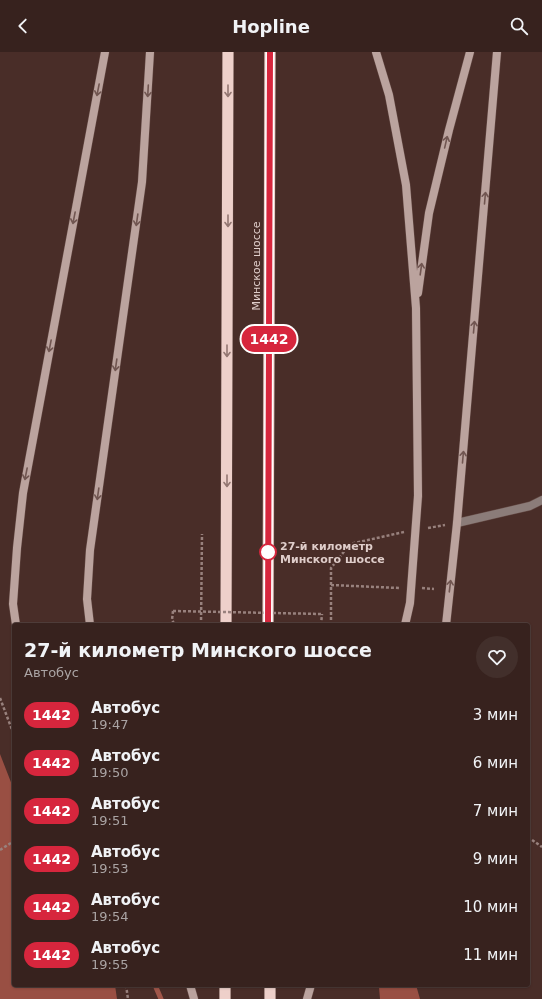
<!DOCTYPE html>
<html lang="ru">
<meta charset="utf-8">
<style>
body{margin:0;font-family:"DejaVu Sans",sans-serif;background:#422f2b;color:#f1f3f6;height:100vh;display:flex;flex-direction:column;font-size:15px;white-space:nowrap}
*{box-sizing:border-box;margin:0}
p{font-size:13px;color:#aaa4a4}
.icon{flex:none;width:22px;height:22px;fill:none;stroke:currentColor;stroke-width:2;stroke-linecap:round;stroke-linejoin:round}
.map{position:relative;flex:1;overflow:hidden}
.details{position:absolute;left:12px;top:571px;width:518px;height:364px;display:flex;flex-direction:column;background:#37221e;border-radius:4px;box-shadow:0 1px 3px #0004,0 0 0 1px #513f3c}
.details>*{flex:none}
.badge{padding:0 8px;border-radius:13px;font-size:14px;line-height:26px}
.map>.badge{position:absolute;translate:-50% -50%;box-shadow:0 0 0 2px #fff}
.round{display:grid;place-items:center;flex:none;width:42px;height:42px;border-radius:21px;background:#422f2b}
.summary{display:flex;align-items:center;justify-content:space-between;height:68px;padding:0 12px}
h1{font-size:19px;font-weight:600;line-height:30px}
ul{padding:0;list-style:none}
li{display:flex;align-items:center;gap:12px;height:48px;padding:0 12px}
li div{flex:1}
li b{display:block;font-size:15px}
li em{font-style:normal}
li .badge{min-width:44px;font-weight:700;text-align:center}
header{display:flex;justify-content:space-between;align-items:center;height:52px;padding:0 12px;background:#37221e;font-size:18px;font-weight:600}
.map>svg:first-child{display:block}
</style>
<header><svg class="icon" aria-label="back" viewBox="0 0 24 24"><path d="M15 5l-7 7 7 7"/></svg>Hopline<svg class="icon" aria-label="search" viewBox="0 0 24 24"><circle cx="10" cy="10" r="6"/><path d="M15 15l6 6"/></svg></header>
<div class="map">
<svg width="542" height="947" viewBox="0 0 542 947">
<rect width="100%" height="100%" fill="#492d28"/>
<path fill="#994f43" d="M 0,702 L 14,738 L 14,933 L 115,933 L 117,947 L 0,947 Z
M 381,933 L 416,933 L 420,947 L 380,947 L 379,935 Z"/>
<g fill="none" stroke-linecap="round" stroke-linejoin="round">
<path stroke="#a05649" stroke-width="5" d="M 155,933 L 161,947"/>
<g stroke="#644a45" stroke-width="9">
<path id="minor" d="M 457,471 L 530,454 L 542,448"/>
</g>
<g stroke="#644a45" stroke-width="9">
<path id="secondary" d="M 376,0 L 389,43 L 406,133 L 416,256 L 418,444
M 418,241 L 429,161 L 449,78 L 470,0
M 16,573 L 13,552 L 17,496 L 23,441 L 105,0
M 90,573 L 87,547 L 90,498 L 142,130 L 150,0
M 446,573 L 457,471 L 497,0
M 190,933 L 194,947
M 307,947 L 311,933"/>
</g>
<g stroke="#644a45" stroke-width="12">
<path id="trunk" d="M 226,573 L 228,0
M 268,573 L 270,0
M 270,933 L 270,947
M 225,947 L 225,933"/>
</g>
<path stroke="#98817d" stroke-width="2.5" stroke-dasharray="3 2" stroke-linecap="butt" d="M 428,476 L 445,473
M 331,533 L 399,536
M 422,536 L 434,537
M 173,559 L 172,568 L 175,573
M 201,573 L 202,482
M 321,573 L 322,562
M 331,573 L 331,516 L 350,492 L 404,480
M 0,646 L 14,683
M 528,785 L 542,795
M 0,798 L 14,789
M 126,933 L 128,947"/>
<use href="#minor" stroke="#8b7c79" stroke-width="8"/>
<use href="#secondary" stroke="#bba39e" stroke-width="8"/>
<use href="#trunk" stroke="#eed0ca" stroke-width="11"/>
<g stroke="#644a45" stroke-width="9" stroke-linecap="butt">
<path id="secondary-bridge" d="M 405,573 L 410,551 L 418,444"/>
</g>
<path stroke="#98817d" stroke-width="2.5" stroke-dasharray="3 2" stroke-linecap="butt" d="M 173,559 L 322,562"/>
<use href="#secondary-bridge" stroke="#bba39e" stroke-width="8"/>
</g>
<defs><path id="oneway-shaft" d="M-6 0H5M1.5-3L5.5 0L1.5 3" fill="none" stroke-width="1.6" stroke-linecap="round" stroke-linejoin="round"/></defs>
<g stroke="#715651">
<use href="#oneway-shaft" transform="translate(98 38) rotate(101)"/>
<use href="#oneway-shaft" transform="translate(148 39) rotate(93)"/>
<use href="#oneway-shaft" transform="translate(446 90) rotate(-77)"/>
<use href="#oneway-shaft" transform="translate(485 146) rotate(-85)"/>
<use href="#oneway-shaft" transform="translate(74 166) rotate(101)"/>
<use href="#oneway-shaft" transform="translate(137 168) rotate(98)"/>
<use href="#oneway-shaft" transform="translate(421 217) rotate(-82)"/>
<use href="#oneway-shaft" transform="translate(474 275) rotate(-85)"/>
<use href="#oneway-shaft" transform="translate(50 294) rotate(101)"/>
<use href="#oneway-shaft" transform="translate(116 313) rotate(98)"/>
<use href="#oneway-shaft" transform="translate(463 405) rotate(-85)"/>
<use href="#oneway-shaft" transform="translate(26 422) rotate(101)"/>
<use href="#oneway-shaft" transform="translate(98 442) rotate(98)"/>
<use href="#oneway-shaft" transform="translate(450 534) rotate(-83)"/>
</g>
<g stroke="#937671">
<use href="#oneway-shaft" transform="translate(228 39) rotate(90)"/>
<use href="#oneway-shaft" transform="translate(228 169) rotate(90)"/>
<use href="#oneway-shaft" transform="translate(227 299) rotate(90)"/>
<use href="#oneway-shaft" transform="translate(227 429) rotate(90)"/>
</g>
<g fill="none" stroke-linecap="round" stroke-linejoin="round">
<g stroke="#fff" stroke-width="9">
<path id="line" d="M 268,573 L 270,0"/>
</g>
<use href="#line" stroke="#d7263d" stroke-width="6"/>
</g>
<circle fill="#fff" stroke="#d7263d" stroke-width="2" cx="268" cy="500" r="8"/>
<g text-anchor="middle" stroke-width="4" stroke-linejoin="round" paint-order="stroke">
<g font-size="11" fill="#dfcdca" stroke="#492d28">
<text transform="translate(256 214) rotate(-90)" y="4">Минское шоссе</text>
</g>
<g font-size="11" font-weight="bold" fill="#dfcdca" stroke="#492d28" text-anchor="start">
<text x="280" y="498">27-й километр<tspan x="280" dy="13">Минского шоссе</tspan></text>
</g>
</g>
</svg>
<b class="badge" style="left:269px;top:287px;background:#d7263d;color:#fff">1442</b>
<section class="details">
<div class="summary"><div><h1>27-й километр Минского шоссе</h1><p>Автобус</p></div><a class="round"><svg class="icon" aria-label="heart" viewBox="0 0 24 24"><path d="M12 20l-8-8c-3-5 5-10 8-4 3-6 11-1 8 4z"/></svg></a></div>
<ul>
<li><span class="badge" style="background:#d7263d;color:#fff">1442</span><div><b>Автобус</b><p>19:47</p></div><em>3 мин</em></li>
<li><span class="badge" style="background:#d7263d;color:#fff">1442</span><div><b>Автобус</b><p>19:50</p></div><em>6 мин</em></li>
<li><span class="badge" style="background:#d7263d;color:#fff">1442</span><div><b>Автобус</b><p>19:51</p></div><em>7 мин</em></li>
<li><span class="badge" style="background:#d7263d;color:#fff">1442</span><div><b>Автобус</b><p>19:53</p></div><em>9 мин</em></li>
<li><span class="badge" style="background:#d7263d;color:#fff">1442</span><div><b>Автобус</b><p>19:54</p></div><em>10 мин</em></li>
<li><span class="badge" style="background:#d7263d;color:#fff">1442</span><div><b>Автобус</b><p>19:55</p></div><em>11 мин</em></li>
</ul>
</section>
</div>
